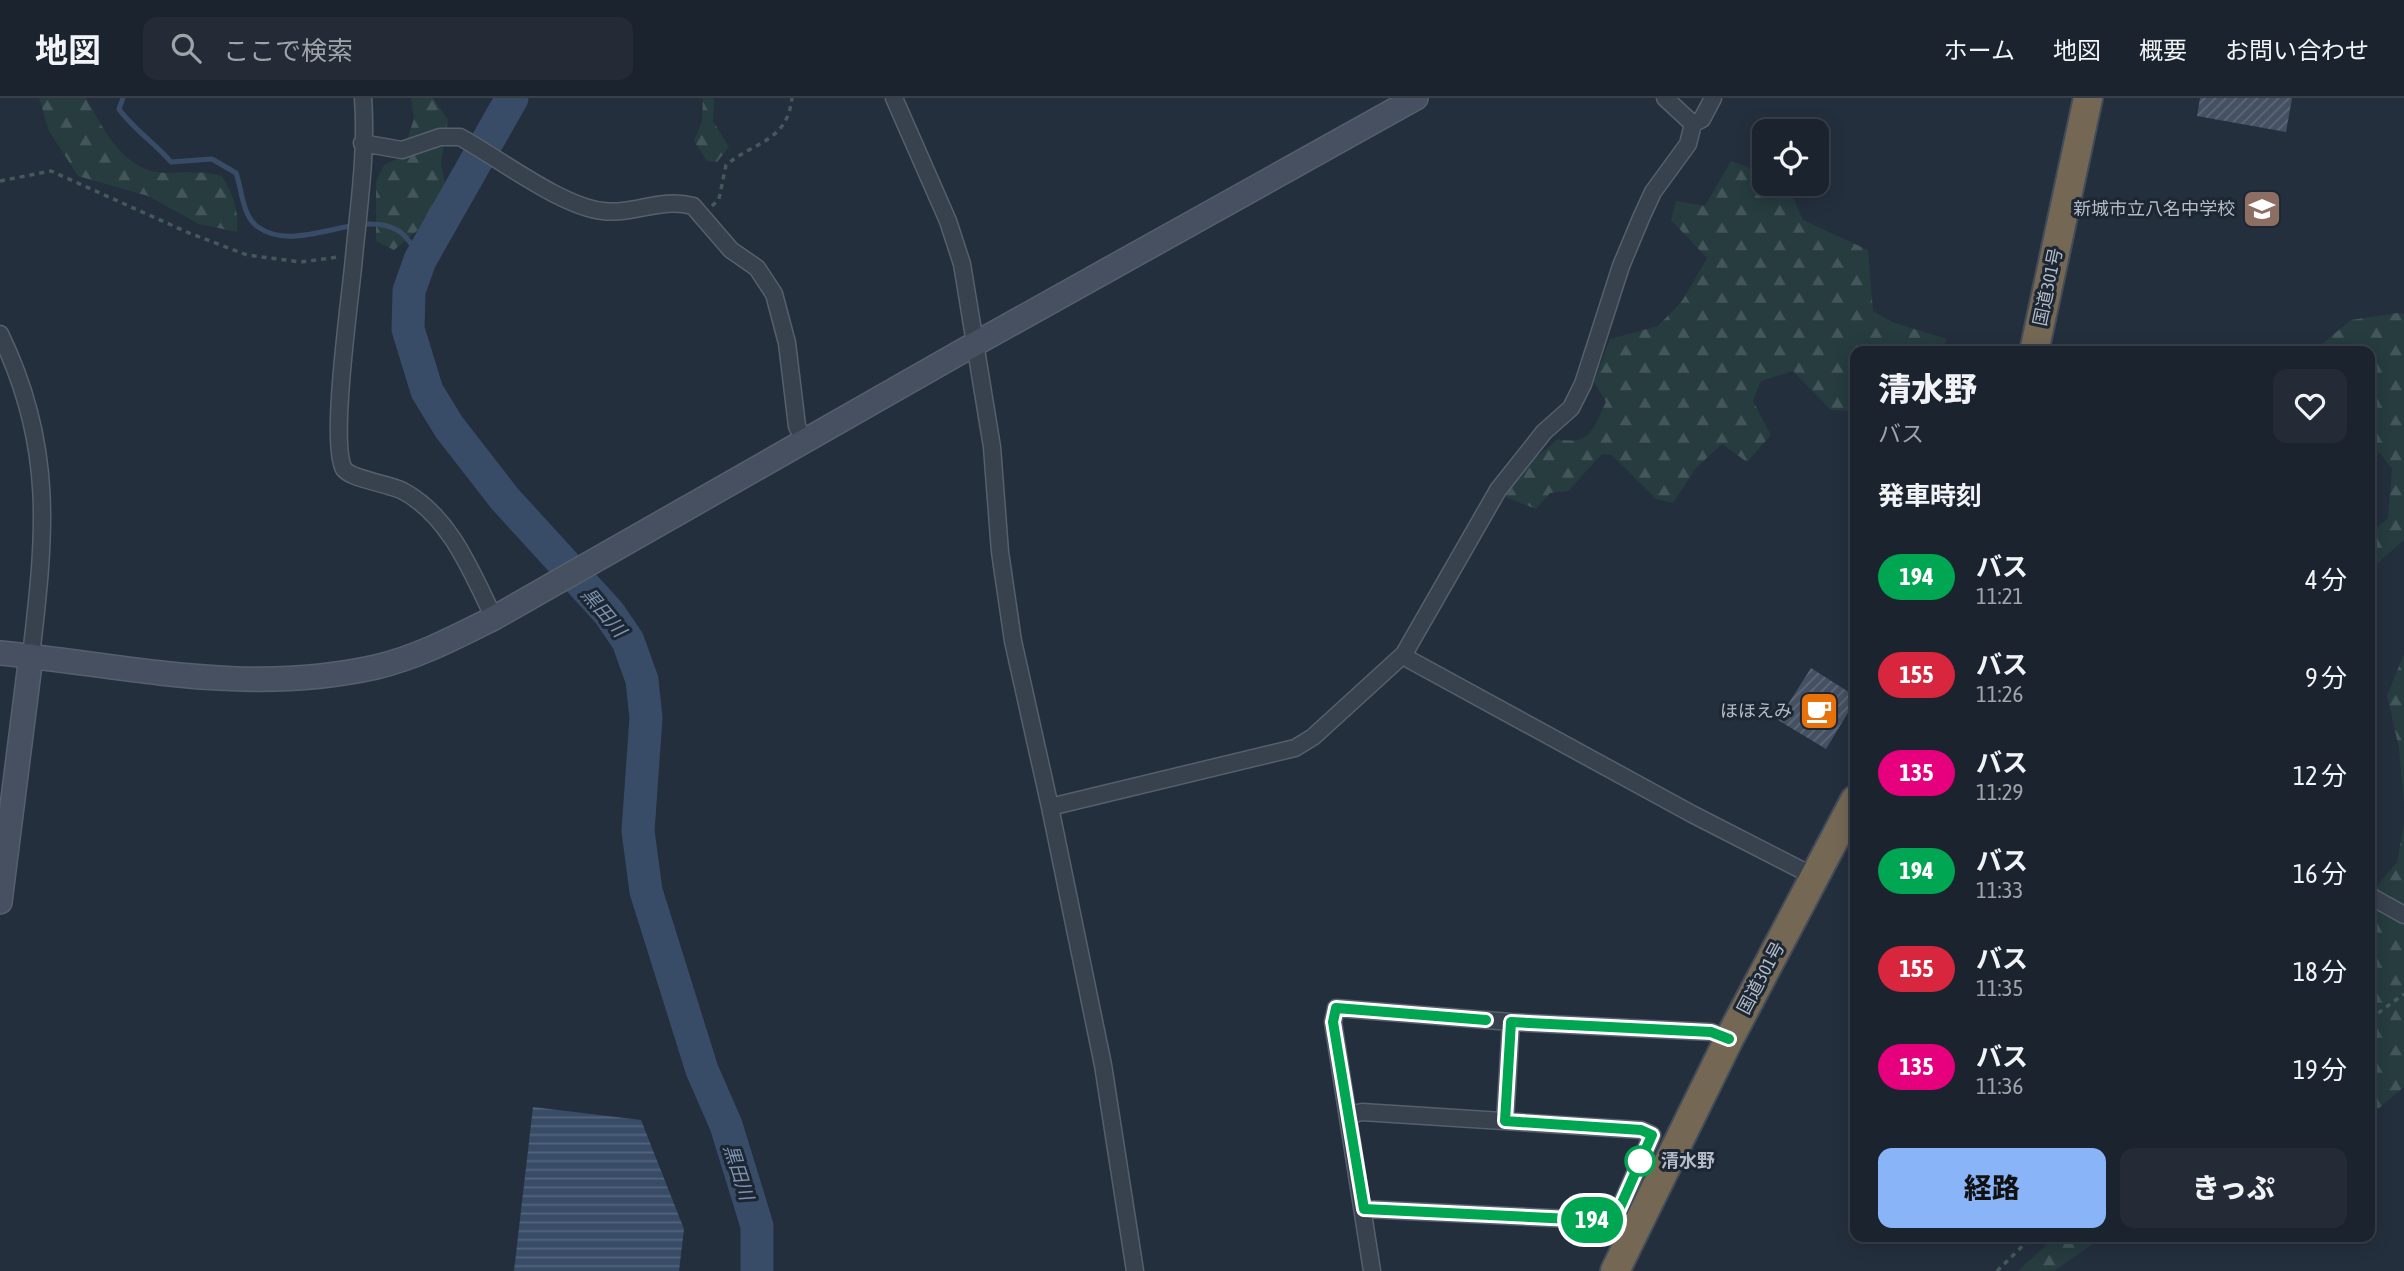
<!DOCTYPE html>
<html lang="ja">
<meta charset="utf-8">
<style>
body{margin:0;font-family:"Asap Condensed","Noto Sans JP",sans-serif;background:#242b36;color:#f1f3f6;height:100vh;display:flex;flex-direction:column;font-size:26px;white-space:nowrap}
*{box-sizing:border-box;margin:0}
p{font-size:23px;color:#a0a4aa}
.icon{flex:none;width:38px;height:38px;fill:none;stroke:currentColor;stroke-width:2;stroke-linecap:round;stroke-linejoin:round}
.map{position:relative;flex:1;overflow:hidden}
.sheet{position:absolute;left:1850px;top:248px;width:525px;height:896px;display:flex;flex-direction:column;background:#1b232e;border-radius:14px;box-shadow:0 4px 18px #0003,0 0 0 2px #39404a}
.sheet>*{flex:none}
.badge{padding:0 14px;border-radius:23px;font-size:24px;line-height:46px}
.buttons{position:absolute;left:1752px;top:21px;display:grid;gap:14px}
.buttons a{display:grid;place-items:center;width:77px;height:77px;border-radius:14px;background:#1b232e;box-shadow:0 4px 18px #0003,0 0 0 2px #39404a;font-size:35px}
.map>.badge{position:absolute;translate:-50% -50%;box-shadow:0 0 0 4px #fff}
h2{padding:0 28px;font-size:26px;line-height:63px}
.round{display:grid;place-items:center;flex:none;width:74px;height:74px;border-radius:14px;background:#242b36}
.summary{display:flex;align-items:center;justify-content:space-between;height:119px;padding:0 28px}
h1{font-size:33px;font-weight:800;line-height:52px}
.button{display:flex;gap:14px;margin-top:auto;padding:14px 28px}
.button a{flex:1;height:80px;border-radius:14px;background:#8ab4f8;color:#111;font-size:28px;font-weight:800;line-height:80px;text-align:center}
.button a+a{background:#242b36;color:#f1f3f6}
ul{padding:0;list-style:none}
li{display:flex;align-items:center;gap:21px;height:98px;padding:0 28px}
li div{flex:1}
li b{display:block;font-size:26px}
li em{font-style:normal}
li .badge{min-width:77px;font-weight:700;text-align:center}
header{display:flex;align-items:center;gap:42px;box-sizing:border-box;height:98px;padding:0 35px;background:#1b232e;border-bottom:2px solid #39404a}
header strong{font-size:33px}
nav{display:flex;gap:38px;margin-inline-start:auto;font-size:24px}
.search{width:490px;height:63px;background:#242b36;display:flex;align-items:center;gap:18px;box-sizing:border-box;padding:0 24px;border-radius:14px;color:#a0a4aa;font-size:26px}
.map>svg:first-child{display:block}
</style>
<header>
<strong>地図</strong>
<div class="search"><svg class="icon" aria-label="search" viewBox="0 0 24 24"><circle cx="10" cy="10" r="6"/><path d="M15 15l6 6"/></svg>ここで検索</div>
<nav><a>ホーム</a><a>地図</a><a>概要</a><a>お問い合わせ</a></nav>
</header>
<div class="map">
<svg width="2404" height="1173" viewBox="0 0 2404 1173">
<defs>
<pattern id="forest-firs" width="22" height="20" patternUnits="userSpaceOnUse" patternTransform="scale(1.75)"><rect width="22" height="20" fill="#263c3f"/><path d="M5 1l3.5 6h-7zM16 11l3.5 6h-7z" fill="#435659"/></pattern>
<pattern id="water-rules" width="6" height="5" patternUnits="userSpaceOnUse" patternTransform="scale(1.75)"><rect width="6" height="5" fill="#394c67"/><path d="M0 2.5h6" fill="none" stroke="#53647b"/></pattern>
<pattern id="building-hatch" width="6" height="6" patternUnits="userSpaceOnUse" patternTransform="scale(1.75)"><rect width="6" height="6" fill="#455162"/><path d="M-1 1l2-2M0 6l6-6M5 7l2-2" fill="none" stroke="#5d6877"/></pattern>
</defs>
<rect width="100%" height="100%" fill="#242f3e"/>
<path fill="url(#forest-firs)" d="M 39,0 L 86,0 C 105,34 125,76 169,75 C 189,74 203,73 222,78 C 233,97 239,112 237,134 L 199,126 L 148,98 L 78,78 L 49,33 Z
M 411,0 L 433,0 L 448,22 L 441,66 L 446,90 L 429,123 L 394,152 L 376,143 L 376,84 L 384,67 L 401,59 L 414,21 Z
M 703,0 L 714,0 L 713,23 L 729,49 L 717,64 L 707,63 L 694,43 L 702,23 Z
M 1731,63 L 1764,75 L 1764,86 L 1787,86 L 1803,122 L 1868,152 L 1873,213 L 1892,224 L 1947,241 L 1942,254 L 1855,254 L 1855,305 L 1851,313 L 1831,312 L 1793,273 L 1761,283 L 1753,303 L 1771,337 L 1747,364 L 1722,346 L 1696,370 L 1673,405 L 1656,401 L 1612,357 L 1602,356 L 1568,393 L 1550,395 L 1536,411 L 1505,399 L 1528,366 L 1558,341 C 1591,348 1593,330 1606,304 L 1594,284 L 1610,241 L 1658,228 L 1682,203 L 1707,160 L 1671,122 L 1676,103 L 1705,108 Z
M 2397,215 L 2404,216 L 2404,442 L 2372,470 L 2375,504 L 2370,518 L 2370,435 L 2388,420 L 2392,371 L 2380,355 L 2370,354 L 2370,254 L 2321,254 L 2322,246 L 2351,222 Z
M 2404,556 L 2404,706 L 2399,650 L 2387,598 Z
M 2404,727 L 2404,989 L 2370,1018 L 2370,786 L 2377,788 L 2397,764 Z
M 2055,1139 L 2103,1139 L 2054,1173 L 2018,1173 Z"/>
<path fill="url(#water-rules)" d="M 533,1009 L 641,1022 L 684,1131 L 679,1173 L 514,1173 Z"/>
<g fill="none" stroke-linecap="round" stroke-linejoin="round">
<path stroke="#394c67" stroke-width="5" d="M 123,0 L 119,11 C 133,31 155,45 171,64 L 212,61 L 236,75 C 242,91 242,118 258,129 C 297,157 359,110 397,132 C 408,138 414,151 420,162"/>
<path stroke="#394c67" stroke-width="33" d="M 512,0 L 420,162 L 409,193 L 408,231 L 427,293 L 449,329 L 505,401 L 609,515 L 628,543 L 642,582 L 646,620 L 638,733 L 646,793 L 702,972 L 726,1027 L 757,1128 L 757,1173"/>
</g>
<path fill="url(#building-hatch)" d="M 2200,0 L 2292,0 L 2286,34 L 2197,18 Z
M 1811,570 L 1855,598 L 1855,603 L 1826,651 L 1778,622 Z"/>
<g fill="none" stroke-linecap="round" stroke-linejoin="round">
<g stroke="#565f6c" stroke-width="19">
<path id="street" d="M 363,0 C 367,52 359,107 354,159 C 351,196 329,345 344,371 C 351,381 390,386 403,393 C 450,418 472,475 494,520
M 894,0 L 948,123 L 962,166 L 992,349 L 1000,454 L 1013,543 L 1050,709 L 1103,967 L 1135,1173
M 1693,26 L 1702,21 L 1713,0
M 362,45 L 402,52 L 440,39 L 460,39 C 498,60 562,109 603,113 C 634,117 661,99 693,108 L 731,152 L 757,170 L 774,196 L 787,245 L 797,328 L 804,343
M 0,236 C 55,349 45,438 31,558
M 1404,556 L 1410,562 L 1692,716 L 1815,779
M 1050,709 L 1295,650 L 1313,639 L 1404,556 L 1498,392 L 1544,334 L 1571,310 L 1583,286 L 1621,168 L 1641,120 L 1653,94 L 1688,46 L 1693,26 L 1665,0
M 2370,798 L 2404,817
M 1349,1017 L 1362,1014 L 1641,1032 L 1652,1037 L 1614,1123 L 1364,1111
M 1505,1023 L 1511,924
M 1372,1173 L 1333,924 L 1336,910 L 1511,924 L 1711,934 L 1729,941"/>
</g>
<g stroke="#565f6c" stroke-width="26">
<path id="secondary" d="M 0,555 C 129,568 246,598 376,569 C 418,559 456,539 494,520 L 973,247 L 1416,0
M 0,804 L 31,558"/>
</g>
<g stroke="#434c59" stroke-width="32">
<path id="highway" d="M 2034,254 L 2088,0
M 1615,1173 L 1729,941 L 1855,702"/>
</g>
<path stroke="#44595c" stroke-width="3.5" stroke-dasharray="5 5" stroke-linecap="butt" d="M 0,83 L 51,73 L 189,135 L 247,157 L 301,164 L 338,159
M 712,108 L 719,101 L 726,67 C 755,43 787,44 792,0
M 2370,921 L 2404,896
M 1997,1173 L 2032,1139"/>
<use href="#street" stroke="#38414e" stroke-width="16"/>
<use href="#secondary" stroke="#465061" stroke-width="23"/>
<use href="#highway" stroke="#746855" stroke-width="28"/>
</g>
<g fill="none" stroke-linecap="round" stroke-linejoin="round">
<g stroke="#fff" stroke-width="16">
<path id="line" d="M 1486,922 L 1336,910 L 1333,924 L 1364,1111 L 1614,1123 L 1652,1037 L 1641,1032 L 1505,1023 L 1511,924 L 1711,934 L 1729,941"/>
</g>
<use href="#line" stroke="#00a651" stroke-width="10"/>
</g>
<defs>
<g id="school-square" transform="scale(2.0125)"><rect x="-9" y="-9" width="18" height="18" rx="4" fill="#8d6e63" stroke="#1d2633"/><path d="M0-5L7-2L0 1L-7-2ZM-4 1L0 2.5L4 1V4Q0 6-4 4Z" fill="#fff"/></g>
<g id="cafe-square" transform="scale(2.0125)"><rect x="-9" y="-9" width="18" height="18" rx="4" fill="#e8710a" stroke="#1d2633"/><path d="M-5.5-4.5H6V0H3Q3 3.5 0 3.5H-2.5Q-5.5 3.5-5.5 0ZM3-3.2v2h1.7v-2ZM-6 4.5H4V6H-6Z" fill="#fff"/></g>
</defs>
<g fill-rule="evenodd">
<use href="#school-square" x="2262" y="111"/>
<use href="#cafe-square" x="1819" y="613"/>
</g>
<circle fill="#fff" stroke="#00a651" stroke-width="3.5" cx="1640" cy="1063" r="14"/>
<g text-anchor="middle" stroke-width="6" stroke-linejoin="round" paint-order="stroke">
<g font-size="18" fill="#b4bcc9" stroke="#1d2633" text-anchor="end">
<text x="2235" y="117">新城市立八名中学校</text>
<text x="1792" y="619">ほほえみ</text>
</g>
<g font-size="18" fill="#b4bcc9" stroke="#1d2633">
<text transform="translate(2048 189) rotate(-78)" y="6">国道301号</text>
<text transform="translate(1761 880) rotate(-62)" y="6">国道301号</text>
</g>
<g font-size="18" font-weight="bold" fill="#b4bcc9" stroke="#1d2633" text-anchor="start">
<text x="1661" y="1069">清水野</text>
</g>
<g font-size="19" font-style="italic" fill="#7c92b1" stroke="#1d2633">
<text transform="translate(604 514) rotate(50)" y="7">黒田川</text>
<text transform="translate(739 1074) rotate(72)" y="7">黒田川</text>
</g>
</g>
</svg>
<div class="buttons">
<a><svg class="icon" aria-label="locate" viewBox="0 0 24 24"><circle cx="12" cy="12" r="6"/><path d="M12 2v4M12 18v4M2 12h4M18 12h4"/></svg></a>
</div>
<b class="badge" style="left:1592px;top:1122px;background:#00a651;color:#fff">194</b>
<section class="sheet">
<div class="summary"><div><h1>清水野</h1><p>バス</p></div><a class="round"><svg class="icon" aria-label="heart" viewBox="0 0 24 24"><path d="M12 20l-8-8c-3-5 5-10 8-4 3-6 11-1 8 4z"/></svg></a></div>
<h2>発車時刻</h2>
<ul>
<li><span class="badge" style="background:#00a651;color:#fff">194</span><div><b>バス</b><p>11:21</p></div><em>4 分</em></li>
<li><span class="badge" style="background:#d7263d;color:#fff">155</span><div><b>バス</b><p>11:26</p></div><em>9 分</em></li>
<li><span class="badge" style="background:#e6007e;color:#fff">135</span><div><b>バス</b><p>11:29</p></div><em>12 分</em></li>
<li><span class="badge" style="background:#00a651;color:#fff">194</span><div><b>バス</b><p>11:33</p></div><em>16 分</em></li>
<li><span class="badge" style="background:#d7263d;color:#fff">155</span><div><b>バス</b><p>11:35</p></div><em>18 分</em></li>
<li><span class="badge" style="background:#e6007e;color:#fff">135</span><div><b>バス</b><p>11:36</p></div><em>19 分</em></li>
</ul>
<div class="button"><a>経路</a><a>きっぷ</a></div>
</section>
</div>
